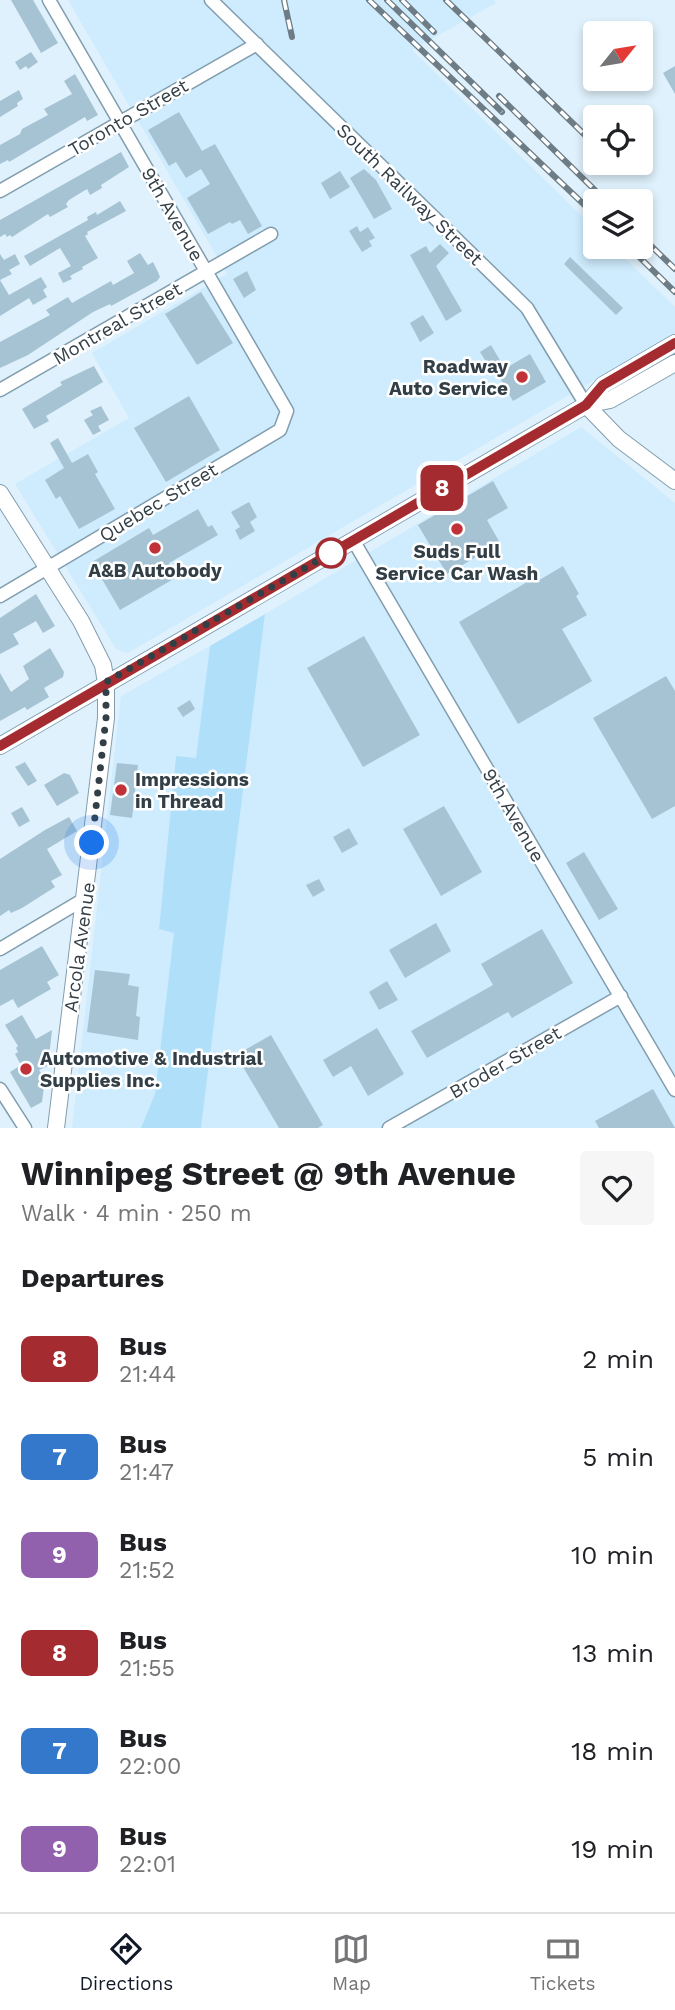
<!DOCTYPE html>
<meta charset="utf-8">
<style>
body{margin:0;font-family:"Work Sans",sans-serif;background:#f6f6f6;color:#202124;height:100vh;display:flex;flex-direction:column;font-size:26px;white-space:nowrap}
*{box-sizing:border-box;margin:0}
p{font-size:23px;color:#757577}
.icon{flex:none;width:38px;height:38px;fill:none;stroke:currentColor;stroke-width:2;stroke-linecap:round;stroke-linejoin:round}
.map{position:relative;height:1128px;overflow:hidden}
.details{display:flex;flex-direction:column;background:#fff;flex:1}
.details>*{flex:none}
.badge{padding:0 14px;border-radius:10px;font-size:24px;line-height:46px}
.needle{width:46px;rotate:60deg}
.buttons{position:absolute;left:583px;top:21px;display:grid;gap:14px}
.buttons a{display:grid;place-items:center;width:70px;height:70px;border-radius:7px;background:#fff;box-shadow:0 4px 10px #0003;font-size:35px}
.you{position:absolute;width:35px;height:35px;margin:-18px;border:5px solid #fff;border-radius:50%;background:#1a73e8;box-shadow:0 0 0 10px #1a73e833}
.map>.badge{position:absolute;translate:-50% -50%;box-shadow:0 0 0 4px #fff}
h2{padding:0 21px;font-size:26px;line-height:63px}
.round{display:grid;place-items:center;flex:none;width:74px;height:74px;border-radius:7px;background:#f6f6f6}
.summary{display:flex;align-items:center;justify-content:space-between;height:119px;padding:0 21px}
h1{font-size:33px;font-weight:700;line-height:52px}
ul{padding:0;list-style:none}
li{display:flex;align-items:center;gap:21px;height:98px;padding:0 21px}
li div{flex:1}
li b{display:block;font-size:26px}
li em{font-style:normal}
li .badge{min-width:77px;font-weight:700;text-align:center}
.menu{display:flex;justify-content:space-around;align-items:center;height:98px;border-top:2px solid #e0e0e0;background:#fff;font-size:19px;color:#757577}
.menu a{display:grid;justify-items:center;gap:4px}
.menu .active{color:#111827}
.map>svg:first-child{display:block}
</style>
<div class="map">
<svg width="675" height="1128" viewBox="0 0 675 1128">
<rect width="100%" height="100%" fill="#dff1fc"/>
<path fill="#ceecfd" d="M 68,0 L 494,0 L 496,3 L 412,50 L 595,229 L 595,247 L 613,247 L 675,307 L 675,333 L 128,653 L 116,649 L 15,484 L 129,418 L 92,353 L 227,274 Z
M 581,427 L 675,503 L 675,1128 L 201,1128 L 265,614 Z
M 210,646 L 196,759 L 176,756 L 159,929 L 175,932 L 155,1094 L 141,1128 L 72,1128 L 121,696 Z"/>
<path fill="#b0dffa" d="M 265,614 L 201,1128 L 141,1128 L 155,1094 L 174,933 L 159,929 L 176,756 L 196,758 L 210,646 Z"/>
<path fill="#a6c3d4" d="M 11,0 L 33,0 L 58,43 L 41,53 Z
M 31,52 L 38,62 L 28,69 L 26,66 L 20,70 L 15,62 Z
M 675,66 L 675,94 L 663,73 Z
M 75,74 L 98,115 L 87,121 L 85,117 L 9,162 L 8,160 L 0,164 L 0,145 L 20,134 L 22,129 L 48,115 L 44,109 L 72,94 L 64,81 Z
M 19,90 L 23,99 L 17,103 L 18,106 L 0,117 L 0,101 Z
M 179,112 L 202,151 L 215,144 L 262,226 L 248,234 L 240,220 L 232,224 L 230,222 L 208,234 L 187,198 L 210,184 L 201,169 L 186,178 L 176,162 L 169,166 L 148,130 Z
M 121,152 L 129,167 L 101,185 L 102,188 L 90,195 L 87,189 L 69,200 L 66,204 L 68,207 L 50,217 L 48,214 L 12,237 L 10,235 L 7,237 L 5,234 L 0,237 L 0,220 Z
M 364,169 L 376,180 L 392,209 L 374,219 L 350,178 Z
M 340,171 L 350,187 L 330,199 L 321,183 Z
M 120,201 L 126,211 L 87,232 L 88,234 L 85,236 L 98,258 L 82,267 L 83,269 L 70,276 L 72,279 L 63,283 L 58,273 L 71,266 L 60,248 L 30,266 L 24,256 L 88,220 L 87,217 L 96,212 L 97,215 Z
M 357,226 L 360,232 L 368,227 L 375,238 L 369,241 L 372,246 L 362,252 L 349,231 Z
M 440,244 L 449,253 L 436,266 L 462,311 L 446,321 L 410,255 L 426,246 L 430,253 Z
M 140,253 L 148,265 L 153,262 L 158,272 L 160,277 L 157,281 L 111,306 L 110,304 L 93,312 L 28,355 L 0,368 L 0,342 L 50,315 L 46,310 L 68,297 L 72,303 L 111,281 L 113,285 L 134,273 L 127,261 Z
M 0,254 L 4,260 L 15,254 L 20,264 L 9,270 L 12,274 L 0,280 L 9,295 L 41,277 L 47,287 L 43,290 L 47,297 L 33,305 L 29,298 L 0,316 Z
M 570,257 L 623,308 L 616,315 L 564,264 Z
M 247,271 L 256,290 L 244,298 L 233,279 Z
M 201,292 L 233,343 L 197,365 L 165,314 Z
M 423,315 L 434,333 L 420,342 L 410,323 Z
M 491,345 L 501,362 L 490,368 L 480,352 Z
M 530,354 L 546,382 L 513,401 L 497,373 Z
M 94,366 L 103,382 L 46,416 L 49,421 L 34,429 L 22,409 L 62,385 L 60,382 Z
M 189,396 L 220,450 L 166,482 L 134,428 Z
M 101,406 L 109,420 L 98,426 L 101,431 L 93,435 L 84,420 L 93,415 L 90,411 Z
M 58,438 L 72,463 L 88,454 L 98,472 L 95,474 L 115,509 L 79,529 L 60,496 L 56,499 L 45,480 L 64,468 L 50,443 Z
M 493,481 L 508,508 L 487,520 L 500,543 L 447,574 L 418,525 Z
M 249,502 L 257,517 L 250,522 L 255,531 L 240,540 L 235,530 L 240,527 L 231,512 Z
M 198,509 L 208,527 L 212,525 L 218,535 L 169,563 L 177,577 L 120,610 L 92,562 L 149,528 L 153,535 Z
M 563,566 L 579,594 L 576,596 L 587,615 L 562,629 L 592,681 L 518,724 L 459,622 L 534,578 L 536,582 Z
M 36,594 L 55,626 L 43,633 L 36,621 L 13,634 L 19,644 L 0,654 L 0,618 Z
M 364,636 L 420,735 L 363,767 L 307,668 Z
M 50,648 L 64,672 L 63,677 L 44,688 L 49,697 L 27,710 L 25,707 L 0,721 L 0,673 L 11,692 L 29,679 L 23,666 Z
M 666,676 L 675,691 L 675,806 L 652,819 L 593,718 Z
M 190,700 L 195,709 L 183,717 L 177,708 Z
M 25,762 L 37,781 L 28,786 L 15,767 Z
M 117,763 L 138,765 L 132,818 L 110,815 Z
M 64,773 L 70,775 L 79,793 L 57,806 L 44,785 Z
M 444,806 L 482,872 L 441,896 L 403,829 Z
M 22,807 L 30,821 L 19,827 L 11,813 Z
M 69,817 L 77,831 L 47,849 L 62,875 L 51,881 L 55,887 L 22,908 L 11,913 L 9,910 L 0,916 L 0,859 L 45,830 Z
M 349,828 L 358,844 L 342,853 L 333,837 Z
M 584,852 L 618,909 L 599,920 L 566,863 Z
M 319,879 L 325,890 L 313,897 L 306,885 Z
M 436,923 L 451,951 L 405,978 L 389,950 Z
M 542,929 L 573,983 L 512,1018 L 508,1012 L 427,1058 L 411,1031 L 493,985 L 481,964 Z
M 42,946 L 59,975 L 47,982 L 51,989 L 18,1008 L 13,999 L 0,1006 L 0,970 Z
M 95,970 L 130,974 L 128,985 L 139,987 L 136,1016 L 140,1017 L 138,1040 L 87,1032 Z
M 387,981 L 398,1000 L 379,1010 L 369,992 Z
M 22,1015 L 36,1039 L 52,1030 L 48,1066 L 39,1070 L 45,1079 L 42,1102 L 31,1108 L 10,1072 L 21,1065 L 15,1054 L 18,1052 L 16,1048 L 18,1046 L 5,1025 Z
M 377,1028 L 404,1074 L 368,1096 L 351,1066 L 333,1077 L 323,1060 Z
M 271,1035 L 323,1125 L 318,1128 L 279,1128 L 236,1055 Z
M 653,1089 L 675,1128 L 599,1128 L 595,1121 Z"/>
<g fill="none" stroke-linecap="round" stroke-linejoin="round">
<g stroke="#819dae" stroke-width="15">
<path id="street" d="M 211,0 L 527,308 L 586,405
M 0,191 L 257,44
M 0,390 L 271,234
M 353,540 L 675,1090
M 0,596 L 280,430 L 287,411 L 49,0
M 0,949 L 86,898
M 0,1089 L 25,1128
M 389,1128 L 621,996"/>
</g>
<g stroke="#819dae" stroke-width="18">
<path id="secondary" d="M 586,405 L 619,439 L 675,481
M 586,405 L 603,385 L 675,343
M 0,493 L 81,621 L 103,665 L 106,683 L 106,718 L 56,1128
M 0,746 L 586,405 L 610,400 L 675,363"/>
</g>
<use href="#street" stroke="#fff" stroke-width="12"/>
<use href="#secondary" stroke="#fff" stroke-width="16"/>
<g stroke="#6e7c85" stroke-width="6">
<path id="rail" d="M 284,0 L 292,37
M 369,0 L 595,215
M 387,0 L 502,112
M 402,0 L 434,32
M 446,0 L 586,136
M 499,96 L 606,201
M 640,235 L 675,269
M 629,247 L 675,292"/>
</g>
<use href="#rail" stroke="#fff" stroke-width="3.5" stroke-dasharray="10" stroke-linecap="butt"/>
</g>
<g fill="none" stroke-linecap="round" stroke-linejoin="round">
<g stroke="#fff" stroke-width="16">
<path id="line" d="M 0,746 L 586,405 L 603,385 L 675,343"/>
</g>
<use href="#line" stroke="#a42c31" stroke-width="10"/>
<path stroke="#333f46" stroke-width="7" stroke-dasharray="0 12.6" d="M 92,843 L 106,718 L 106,682 L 331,553"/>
</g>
<g fill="#c13238" stroke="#fff" stroke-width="2.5">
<circle cx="522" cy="377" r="7"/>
<circle cx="457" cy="529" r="7"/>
<circle cx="155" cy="548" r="7"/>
<circle cx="121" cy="790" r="7"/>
<circle cx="26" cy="1069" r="7"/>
</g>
<circle fill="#fff" stroke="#a42c31" stroke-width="3.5" cx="331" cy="553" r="14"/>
<g text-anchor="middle" stroke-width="5" stroke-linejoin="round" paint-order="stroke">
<g font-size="19" fill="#333f46" stroke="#fff">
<text transform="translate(128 117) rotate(-30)" y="7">Toronto Street</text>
<text transform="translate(410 194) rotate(44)" y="7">South Railway Street</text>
<text transform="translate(173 214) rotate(60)" y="7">9th Avenue</text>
<text transform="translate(117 323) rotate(-30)" y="7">Montreal Street</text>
<text transform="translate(158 502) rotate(-31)" y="7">Quebec Street</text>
<text transform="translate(514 815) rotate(60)" y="7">9th Avenue</text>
<text transform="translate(79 947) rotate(-82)" y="7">Arcola Avenue</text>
<text transform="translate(505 1062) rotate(-30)" y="7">Broder Street</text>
</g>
<g font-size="19" font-weight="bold" fill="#333f46" stroke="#fff">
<text x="508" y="373" text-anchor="end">Roadway<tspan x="508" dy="22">Auto Service</tspan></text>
<text x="457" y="558">Suds Full<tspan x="457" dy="22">Service Car Wash</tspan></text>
<text x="155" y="577">A&amp;B Autobody</text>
<text x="135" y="786" text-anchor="start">Impressions<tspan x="135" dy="22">in Thread</tspan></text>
<text x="40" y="1065" text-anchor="start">Automotive &amp; Industrial<tspan x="40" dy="22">Supplies Inc.</tspan></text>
</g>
</g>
</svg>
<div class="buttons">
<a><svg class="needle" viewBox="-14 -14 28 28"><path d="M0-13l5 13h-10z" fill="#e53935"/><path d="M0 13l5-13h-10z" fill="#757577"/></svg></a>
<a><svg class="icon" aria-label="locate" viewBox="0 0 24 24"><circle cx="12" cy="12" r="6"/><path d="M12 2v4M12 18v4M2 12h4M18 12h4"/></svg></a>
<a><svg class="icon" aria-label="layers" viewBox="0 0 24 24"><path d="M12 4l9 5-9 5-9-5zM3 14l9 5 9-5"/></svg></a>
</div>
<div class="you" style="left:92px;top:843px"></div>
<b class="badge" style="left:442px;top:488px;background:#a42c31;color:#fff">8</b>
</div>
<section class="details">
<div class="summary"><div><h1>Winnipeg Street @ 9th Avenue</h1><p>Walk · 4 min · 250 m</p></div><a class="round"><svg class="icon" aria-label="heart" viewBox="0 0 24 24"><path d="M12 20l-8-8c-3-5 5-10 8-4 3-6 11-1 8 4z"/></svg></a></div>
<h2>Departures</h2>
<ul>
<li><span class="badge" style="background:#a42c31;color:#fff">8</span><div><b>Bus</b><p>21:44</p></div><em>2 min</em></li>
<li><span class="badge" style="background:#3478cb;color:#fff">7</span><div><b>Bus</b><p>21:47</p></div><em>5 min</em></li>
<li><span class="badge" style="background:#9161ad;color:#fff">9</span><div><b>Bus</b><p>21:52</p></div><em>10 min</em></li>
<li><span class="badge" style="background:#a42c31;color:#fff">8</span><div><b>Bus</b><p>21:55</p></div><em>13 min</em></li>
<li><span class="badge" style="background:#3478cb;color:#fff">7</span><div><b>Bus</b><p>22:00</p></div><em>18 min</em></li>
<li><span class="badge" style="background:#9161ad;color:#fff">9</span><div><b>Bus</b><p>22:01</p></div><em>19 min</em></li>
</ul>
</section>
<nav class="menu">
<a class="active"><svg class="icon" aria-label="directions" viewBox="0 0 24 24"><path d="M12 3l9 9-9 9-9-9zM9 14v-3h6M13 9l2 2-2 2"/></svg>Directions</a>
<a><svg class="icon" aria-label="map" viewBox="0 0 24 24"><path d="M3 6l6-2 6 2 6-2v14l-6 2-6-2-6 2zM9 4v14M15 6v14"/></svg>Map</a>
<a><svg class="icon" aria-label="tickets" viewBox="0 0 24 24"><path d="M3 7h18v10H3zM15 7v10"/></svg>Tickets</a>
</nav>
